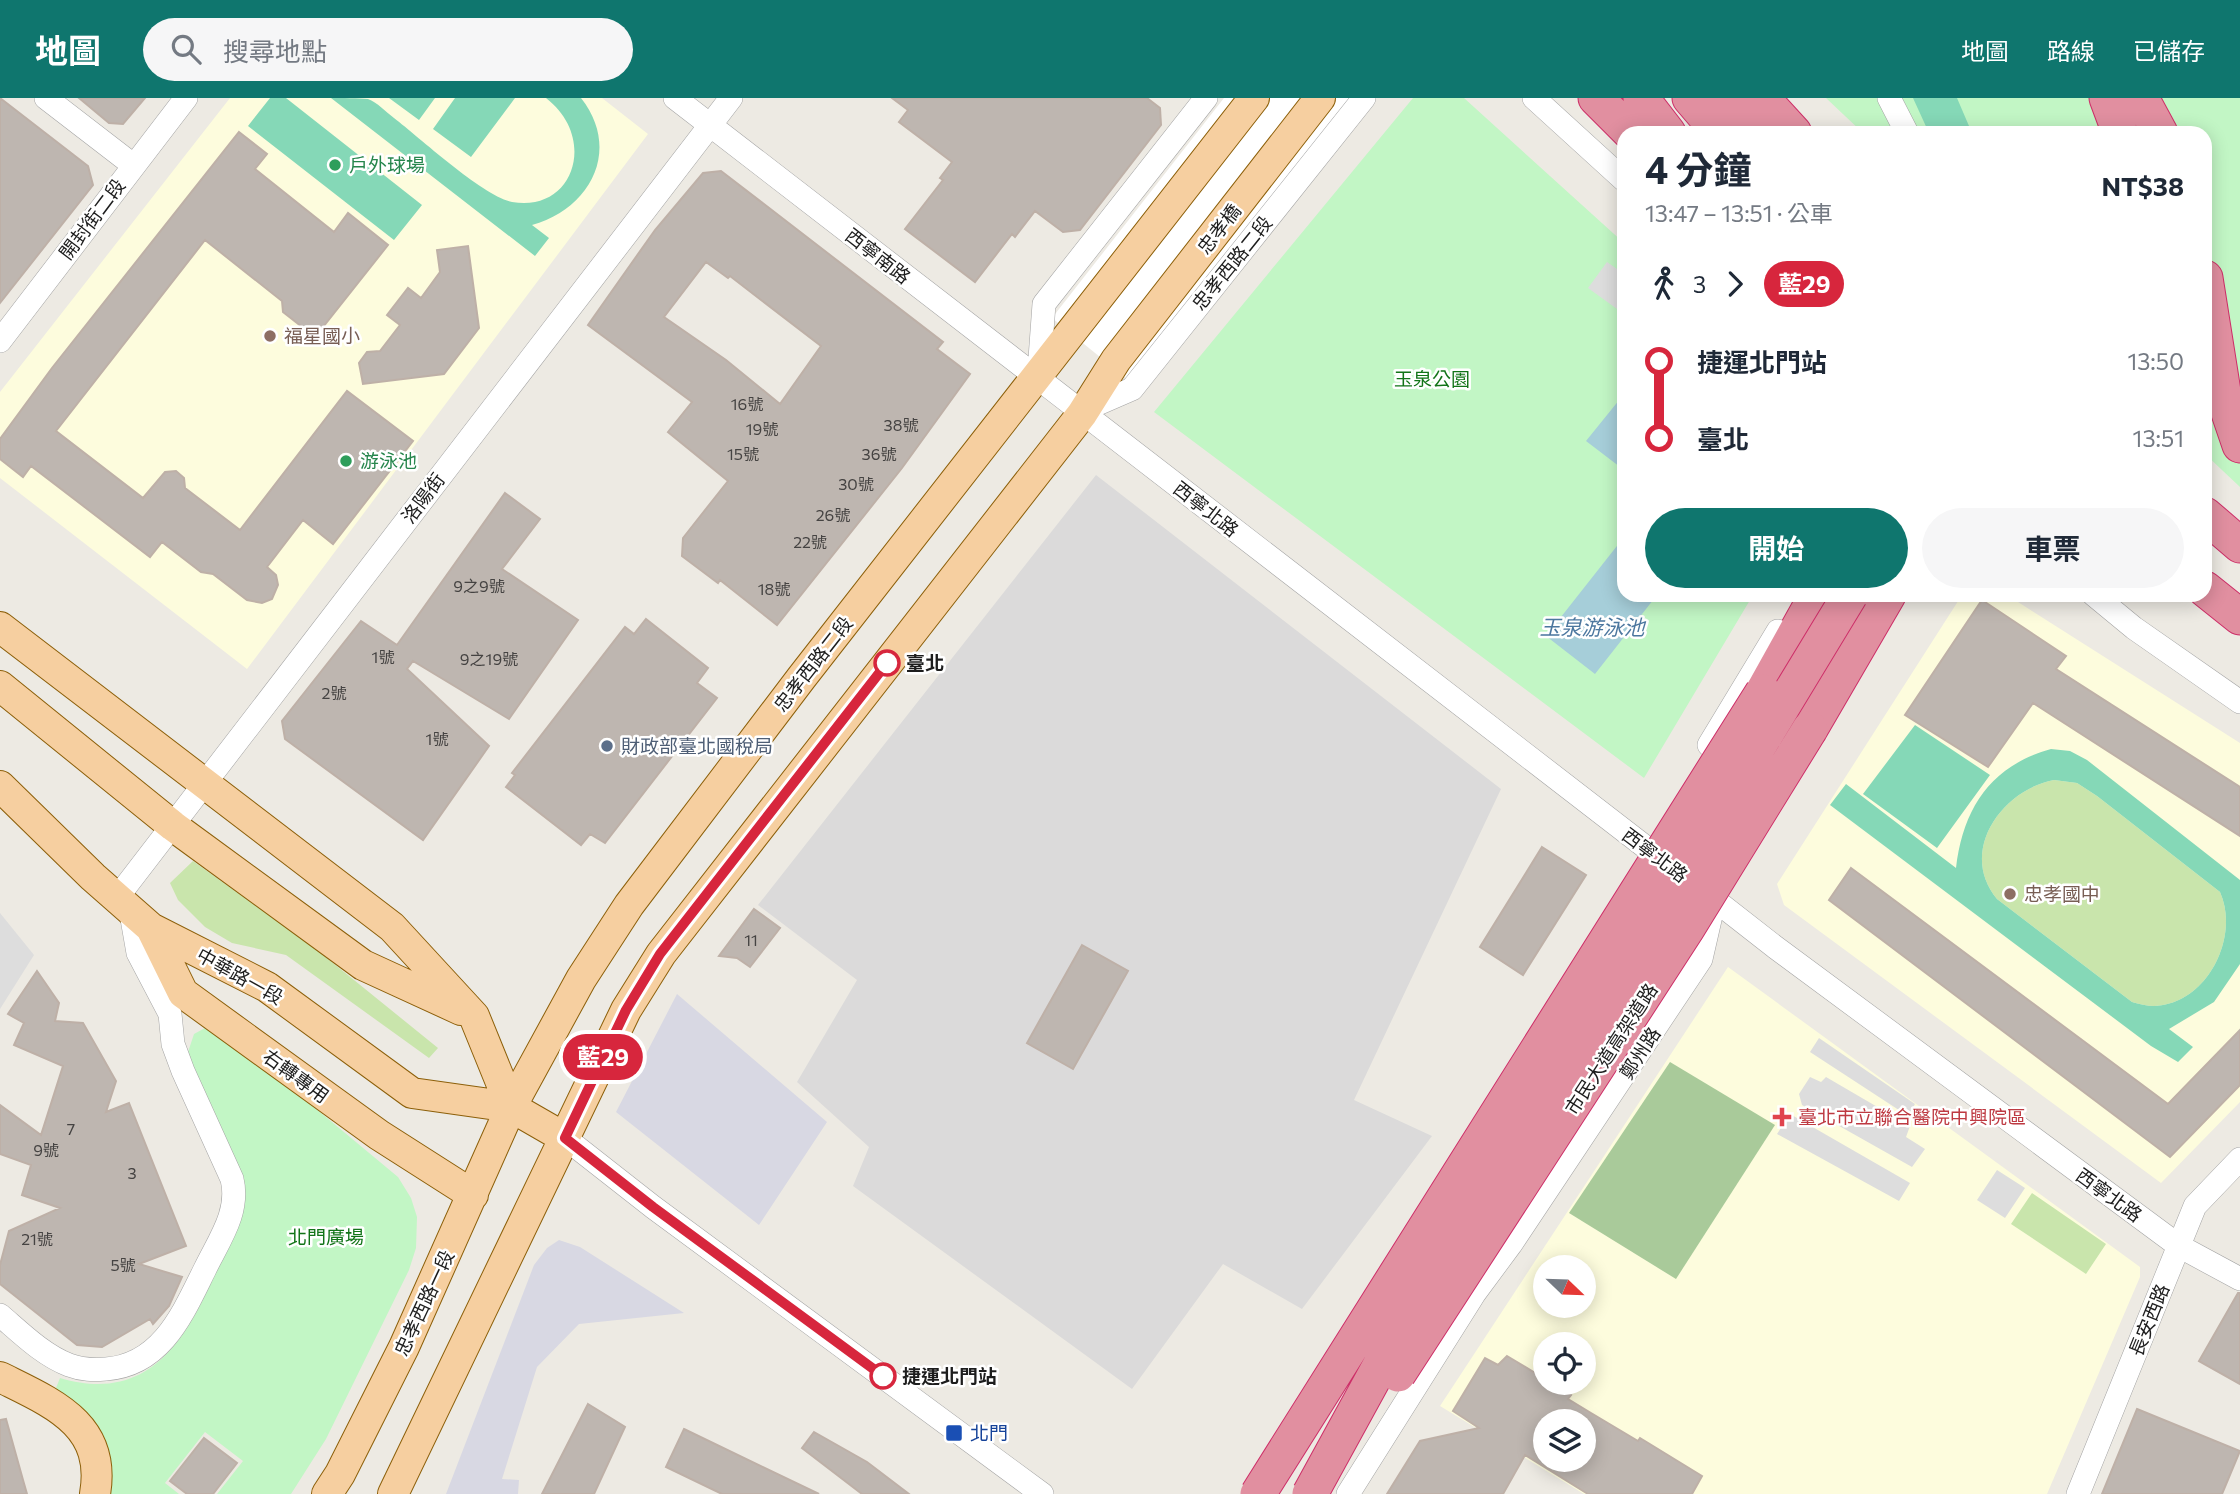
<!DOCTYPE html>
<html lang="zh-TW">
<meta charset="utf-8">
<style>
body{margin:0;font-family:Commissioner,"Noto Sans TC",sans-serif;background:#f6f6f7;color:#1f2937;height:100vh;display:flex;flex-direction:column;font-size:26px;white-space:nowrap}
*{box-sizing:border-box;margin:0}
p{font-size:23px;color:#747a83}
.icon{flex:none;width:38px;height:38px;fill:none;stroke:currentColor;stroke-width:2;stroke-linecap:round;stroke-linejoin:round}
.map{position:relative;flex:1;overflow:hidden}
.panel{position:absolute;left:1617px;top:28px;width:595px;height:476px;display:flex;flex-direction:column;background:#fff;border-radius:21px;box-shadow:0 4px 18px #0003}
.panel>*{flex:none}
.badge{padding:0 14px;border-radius:23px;font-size:24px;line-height:46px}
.needle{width:46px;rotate:113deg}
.fabs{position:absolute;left:1533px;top:1157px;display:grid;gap:14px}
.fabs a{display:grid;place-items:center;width:63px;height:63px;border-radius:50%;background:#fff;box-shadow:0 4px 18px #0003;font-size:35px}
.map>.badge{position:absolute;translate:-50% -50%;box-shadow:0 0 0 4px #fff}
.legs{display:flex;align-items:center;gap:10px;height:77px;padding:0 28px;font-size:23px}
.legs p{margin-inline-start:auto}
.overview{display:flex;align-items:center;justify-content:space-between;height:119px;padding:0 28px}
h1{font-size:38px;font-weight:700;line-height:52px}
.primary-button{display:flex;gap:14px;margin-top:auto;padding:14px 28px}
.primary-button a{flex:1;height:80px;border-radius:42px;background:#0f766e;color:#fff;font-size:28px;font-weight:700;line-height:80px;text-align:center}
.primary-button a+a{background:#f6f6f7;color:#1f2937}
ul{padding:0 28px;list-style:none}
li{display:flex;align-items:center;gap:24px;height:77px;font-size:26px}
li i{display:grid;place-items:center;width:10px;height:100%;margin:0 9px;background:currentColor}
li i::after{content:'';width:18px;height:18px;margin:-9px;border:5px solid;border-radius:50%;background:#fff}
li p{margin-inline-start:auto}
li:first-child i{background:linear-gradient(#0000 50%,currentColor 0)}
li:last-child i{background:linear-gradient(currentColor 50%,#0000 0)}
header{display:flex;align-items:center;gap:42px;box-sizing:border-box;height:98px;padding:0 35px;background:#0f766e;color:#fff}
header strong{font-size:33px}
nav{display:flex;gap:38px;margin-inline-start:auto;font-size:24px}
.search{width:490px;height:63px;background:#f6f6f7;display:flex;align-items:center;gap:18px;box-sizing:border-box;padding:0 24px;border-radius:38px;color:#747a83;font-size:26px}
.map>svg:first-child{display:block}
</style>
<header>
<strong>地圖</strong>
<div class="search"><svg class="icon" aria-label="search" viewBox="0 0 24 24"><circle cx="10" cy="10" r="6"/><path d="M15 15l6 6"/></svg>搜尋地點</div>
<nav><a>地圖</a><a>路線</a><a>已儲存</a></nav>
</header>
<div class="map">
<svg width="2240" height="1396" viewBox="0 0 2240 1396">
<rect width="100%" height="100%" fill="#edeae3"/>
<path fill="#dbdada" d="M 1096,377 L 1501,691 L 1354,1002 L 1432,1038 L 1302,1211 L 1223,1166 L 1132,1291 L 853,1088 L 869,1049 L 797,984 L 857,882 L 758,807 Z"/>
<path fill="#fdfcdd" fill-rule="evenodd" d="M 230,0 L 602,0 L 648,36 L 247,571 L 0,380 L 0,294 Z
M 1962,497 L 2007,497 L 2240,645 L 2240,1004 L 2161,1085 L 1784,807 L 1777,786 Z
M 1728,869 L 2140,1169 L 2140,1179 L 2047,1396 L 1584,1396 L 1440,1308 ZM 1545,1169 L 1584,1169 L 1584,1208 L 1545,1208 ZM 1545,1246 L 1584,1246 L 1584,1284 L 1545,1284 ZM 1545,1323 L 1584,1323 L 1584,1362 L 1545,1362 Z"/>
<path fill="#c9e5ac" d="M 2054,682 L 2077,685 L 2097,698 L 2220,794 C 2240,838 2208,906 2154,908 C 2147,908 2139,906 2132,904 L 1997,801 C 1958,754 2001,692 2054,682 Z
M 193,763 L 312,848 L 438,950 L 429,960 L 286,857 L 232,845 L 205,829 L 178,802 L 170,785 Z
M 2032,1095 L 2106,1146 L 2086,1176 L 2011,1126 Z"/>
<path fill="#a9ca9a" d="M 1670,964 L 1775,1027 L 1676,1181 L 1569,1115 Z"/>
<path fill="#c2f6c5" d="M 1413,0 L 1464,0 L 1624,145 L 1624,497 L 1753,497 L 1644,680 L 1154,314 Z
M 1826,0 L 2240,0 L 2240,389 L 2205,356 L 2205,35 L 1863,35 Z
M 205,930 L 309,1005 L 398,1079 L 411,1100 L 417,1119 L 416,1150 L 409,1172 L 326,1341 L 291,1396 L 217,1396 L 243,1363 L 205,1334 L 165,1385 L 179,1396 L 109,1396 L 108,1362 L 54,1295 L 60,1280 C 174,1314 204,1197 240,1116 L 188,954 L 194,936 Z"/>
<path fill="#85d8b7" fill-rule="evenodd" d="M 270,0 L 286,0 L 422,107 L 394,142 L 248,28 Z
M 331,0 C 341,0 359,0 368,1 C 377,4 386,14 394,20 C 420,40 483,98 512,104 C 574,115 598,40 546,0 L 581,0 C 622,52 590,111 532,127 L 549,140 L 535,158 Z
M 389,0 L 435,0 L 419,22 Z
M 455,0 L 515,0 L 471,59 L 433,31 Z
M 1913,0 L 1957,0 L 1972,35 L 1929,35 Z
M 1915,627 L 1990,677 L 1937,750 L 1863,696 Z
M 2051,651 L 2070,653 L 2087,662 L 2240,782 L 2240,866 L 2214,904 L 2169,931 L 2193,949 L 2178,964 L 2151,948 L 1830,707 L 1846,686 L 1956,770 C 1963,711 1990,668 2051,651 ZM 2054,682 L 2077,685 L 2097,698 L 2220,794 C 2240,838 2208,906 2154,908 C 2147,908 2139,906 2132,904 L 1997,801 C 1958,754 2001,692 2054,682 Z"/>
<path fill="#ddd" d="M 1607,164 L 1624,176 L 1624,216 L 1588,190 Z
M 0,815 L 34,857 L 0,911 Z
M 1819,940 L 1915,1006 L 1908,1018 L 1810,954 Z
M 1810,979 L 1821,984 L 1826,979 L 1910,1028 L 1906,1039 L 1925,1051 L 1912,1069 L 1802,1007 L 1799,996 Z
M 1790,1016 L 1910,1085 L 1899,1103 L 1777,1036 Z
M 1997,1072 L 2025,1090 L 2005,1120 L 1977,1102 Z"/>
<path fill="#d8d8e3" d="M 677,896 L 827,1024 L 759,1127 L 616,1014 Z
M 559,1142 L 580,1149 L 684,1215 L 579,1226 L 537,1269 L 502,1381 L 519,1382 L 518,1396 L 446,1396 L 534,1167 L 547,1150 Z"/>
<path fill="#a6ced9" d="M 1624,296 L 1624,372 L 1586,343 Z
M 1624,439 L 1624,497 L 1657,497 L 1595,576 L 1546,538 Z"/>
<path fill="#fff" d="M 1224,0 L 1355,0 L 1132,285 L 1052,220 Z"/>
<path fill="#beb6b0" stroke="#beb0a7" stroke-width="2" fill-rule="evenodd" d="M 0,0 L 88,68 L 93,87 L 0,205 Z
M 79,0 L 145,0 L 123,26 L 109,25 Z
M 892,0 L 1147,0 L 1160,10 L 1161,27 L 1080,132 L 1063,134 L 1035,113 L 1015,139 L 1012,136 L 975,184 L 905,131 L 943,82 L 940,80 L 952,64 L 899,24 L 908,12 Z
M 239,34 L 267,56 L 255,71 L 334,134 L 348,115 L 388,147 L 315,239 L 283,214 L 282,203 L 205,142 L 56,333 L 143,400 L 165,374 L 176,373 L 184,380 L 185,390 L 240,432 L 347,293 L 413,343 L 333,446 L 303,422 L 267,469 L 276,477 L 278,487 L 272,501 L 262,505 L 247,502 L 213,476 L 201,474 L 162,444 L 150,459 L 31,368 L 23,379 L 0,361 L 0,341 L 52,270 Z
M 721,73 L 943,244 L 937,251 L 970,276 L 902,370 L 777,527 L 720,482 L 718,485 L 682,458 L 683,440 L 728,383 L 668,334 L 692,304 L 588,227 L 655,132 L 703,75 ZM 706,164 L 728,180 L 730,178 L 821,248 L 780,306 L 726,262 L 664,219 Z
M 468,148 L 479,230 L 444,276 L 363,286 L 359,265 L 367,254 L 380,253 L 400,227 L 387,217 L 408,190 L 421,200 L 440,174 L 437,152 Z
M 505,395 L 540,421 L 502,471 L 578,522 L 509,621 L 413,563 L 407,571 L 489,648 L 423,742 L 285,641 L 282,623 L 361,523 L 397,547 Z
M 1982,502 L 2066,558 L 2056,571 L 2240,689 L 2240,738 L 2033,605 L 1988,669 L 1905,617 Z
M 646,521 L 708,570 L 697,585 L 717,600 L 605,745 L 590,736 L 581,747 L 506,689 L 515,677 L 512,675 L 625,529 L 634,536 Z
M 1542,749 L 1586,777 L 1523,877 L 1480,849 Z
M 1851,770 L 2168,1006 L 2240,932 L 2240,987 L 2170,1059 L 1829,802 Z
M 754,811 L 780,830 L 750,869 L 737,860 L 719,858 Z
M 1082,847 L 1128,873 L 1073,971 L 1027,945 Z
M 37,873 L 59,905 L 55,923 L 83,925 L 116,983 L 106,1014 L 129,1005 L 186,1148 L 139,1166 L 182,1179 L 169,1208 L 153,1226 L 150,1221 L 102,1249 L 77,1247 L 0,1186 L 0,1167 L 9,1133 L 60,1110 L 22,1097 L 31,1067 L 0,1056 L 0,1007 L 41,1037 L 63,968 L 14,947 L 24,925 L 8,916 Z
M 2238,1195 L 2240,1195 L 2240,1286 L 2199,1263 Z
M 1507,1258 L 1545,1281 L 1545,1284 L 1571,1297 L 1568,1301 L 1591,1315 L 1638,1343 L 1640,1340 L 1702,1378 L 1692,1396 L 1588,1396 L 1525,1357 L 1503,1396 L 1387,1396 L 1420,1343 L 1479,1330 L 1453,1313 L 1485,1260 L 1498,1267 ZM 1545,1323 L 1584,1323 L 1584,1362 L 1545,1362 Z
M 588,1306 L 625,1329 L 594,1396 L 542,1396 Z
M 2137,1311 L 2240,1353 L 2222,1396 L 2102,1396 Z
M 6,1321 L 23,1382 L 27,1396 L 0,1396 L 0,1322 Z
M 684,1331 L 819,1396 L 722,1396 L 666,1369 Z
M 814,1334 L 867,1364 L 909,1396 L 862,1396 L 802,1350 Z
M 204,1340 L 237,1365 L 213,1396 L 187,1396 L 170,1383 Z"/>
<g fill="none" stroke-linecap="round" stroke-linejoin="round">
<g stroke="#a4a4a4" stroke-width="24">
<path id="minor" d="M 46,0 L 133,67
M 675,0 L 1670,768
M 1534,0 L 1624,82
M 1889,0 L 1907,35
M 0,243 L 186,0
M 1039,274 L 1044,206 L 1206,0
M 1086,311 L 1132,291 L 1364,0
M 2094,497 L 2134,530 L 2240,604
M 1709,647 L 1778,533
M 1697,788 L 1775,849 L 2179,1148 L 2240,1181
M 116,801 L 731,0
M 565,1040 L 653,1109 L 1042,1396
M 0,1217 C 21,1235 43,1257 69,1267 C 82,1272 93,1272 106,1271 C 162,1267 183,1215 205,1171 C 219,1142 240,1114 232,1081 L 183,973 L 173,946 L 170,916 L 138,855 L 131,815
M 1348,1396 L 1474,1196 L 1511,1146 L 1701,861 L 1715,800
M 2078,1396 L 2195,1108 L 2240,1061"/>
</g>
<g stroke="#8c5f09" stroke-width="32">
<path id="major" d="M 0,529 L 392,829 L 474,918 L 511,1009
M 0,588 L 173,728 L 363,867 L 461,912
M 0,688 L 93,779 L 151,830 L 267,889 L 412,995 L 511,1009 L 565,1040
M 151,830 L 183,895 L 379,1037 L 473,1097
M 0,1279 C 52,1305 107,1326 95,1396
M 327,1396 L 340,1376 L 404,1249 L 511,1009 L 581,881 L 629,807 L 802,579 L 1254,0
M 393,1396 L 626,912 L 661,856 L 1082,316 L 1116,262 L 1320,0"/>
</g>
<g stroke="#cd2e68" stroke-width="37">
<path id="highway" d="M 1596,0 L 1631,35
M 1641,0 L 1668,35
M 1690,0 L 1720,35
M 1723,0 L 1756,35
M 1762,0 L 1794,35
M 2107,0 L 2120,35
M 2141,0 L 2160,35
M 2205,180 L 2224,300 L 2240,347
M 2205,417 L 2240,447
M 2205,491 L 2240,519
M 1763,594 L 1817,497
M 1810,631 L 1888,497"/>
</g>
<use href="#minor" stroke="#fff" stroke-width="23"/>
<use href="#major" stroke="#f6cfa0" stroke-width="30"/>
<use href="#highway" stroke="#e18fa0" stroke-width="35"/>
<g stroke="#cd2e68" stroke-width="37" stroke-linecap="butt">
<path id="highway-bridge" d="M 1398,1276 L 1686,832 L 1810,631
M 1258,1396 L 1763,594
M 1310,1396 L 1408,1217 L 1549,993 L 1850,497"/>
</g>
<use href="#highway-bridge" stroke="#e18fa0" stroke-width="35"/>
</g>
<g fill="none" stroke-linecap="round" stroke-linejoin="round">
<g stroke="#fff" stroke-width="16">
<path id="line-1" d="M 883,1278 L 653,1109 L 565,1040 L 626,912 L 660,856 L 887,565"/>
</g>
<use href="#line-1" stroke="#d7263d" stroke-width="10"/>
</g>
<g fill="#2e9e5b" stroke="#fff" stroke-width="2.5">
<circle cx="335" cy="67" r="7"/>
<circle cx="346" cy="363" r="7"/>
</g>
<g fill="#8d6e63" stroke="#fff" stroke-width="2.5">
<circle cx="270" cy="238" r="7"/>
<circle cx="2010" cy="796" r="7"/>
</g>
<g fill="#fff" stroke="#d7263d" stroke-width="3.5">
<circle cx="887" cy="565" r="12"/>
<circle cx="883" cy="1278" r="12"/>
</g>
<circle fill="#5c6f8a" stroke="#fff" stroke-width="2.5" cx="607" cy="648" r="7"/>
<path fill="#e0444e" stroke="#fff" stroke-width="2.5" d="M1778.5 1008.5h7v7h7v7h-7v7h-7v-7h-7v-7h7z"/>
<rect fill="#1a4fb4" stroke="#fff" stroke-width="2.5" x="945" y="1326" width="18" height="18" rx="3.5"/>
<g text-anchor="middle" stroke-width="5" stroke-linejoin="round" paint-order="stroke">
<g font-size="16" fill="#454342">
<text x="747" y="312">16號</text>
<text x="901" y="333">38號</text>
<text x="762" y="337">19號</text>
<text x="743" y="362">15號</text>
<text x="879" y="362">36號</text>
<text x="856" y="392">30號</text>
<text x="833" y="423">26號</text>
<text x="810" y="450">22號</text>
<text x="479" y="494">9之9號</text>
<text x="774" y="497">18號</text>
<text x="383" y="565">1號</text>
<text x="489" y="567">9之19號</text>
<text x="334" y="601">2號</text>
<text x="437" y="647">1號</text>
<text x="751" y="848">11</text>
<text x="71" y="1037">7</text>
<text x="46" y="1058">9號</text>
<text x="132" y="1081">3</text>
<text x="37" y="1147">21號</text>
<text x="123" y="1173">5號</text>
</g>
<g font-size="19" fill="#27864d" stroke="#fff" text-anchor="start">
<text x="349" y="74">戶外球場</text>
<text x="360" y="370">游泳池</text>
</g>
<g font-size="19" fill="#1d1d1d" stroke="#fff">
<text transform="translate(92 121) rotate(-53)" y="7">開封街二段</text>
<text transform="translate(1219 131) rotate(-52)" y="7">忠孝橋</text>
<text transform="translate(878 158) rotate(38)" y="7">西寧南路</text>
<text transform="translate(1232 165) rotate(-51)" y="7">忠孝西路二段</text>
<text transform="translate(423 400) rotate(-53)" y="7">洛陽街</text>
<text transform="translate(1206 411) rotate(38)" y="7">西寧北路</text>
<text transform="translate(813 566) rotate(-52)" y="7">忠孝西路二段</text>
<text transform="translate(1655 757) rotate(37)" y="7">西寧北路</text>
<text transform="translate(240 878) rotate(29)" y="7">中華路一段</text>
<text transform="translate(1611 951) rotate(-57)" y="7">市民大道高架道路</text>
<text transform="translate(1640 955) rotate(-57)" y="7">鄭州路</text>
<text transform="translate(296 978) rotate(36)" y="7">右轉專用</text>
<text transform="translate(2109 1097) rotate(36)" y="7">西寧北路</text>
<text transform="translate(424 1205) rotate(-65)" y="7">忠孝西路一段</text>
<text transform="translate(2149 1222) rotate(-68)" y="7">長安西路</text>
</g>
<g font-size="19" fill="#785e54" stroke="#fff" text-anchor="start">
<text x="284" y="245">福星國小</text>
<text x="2024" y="803">忠孝國中</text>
</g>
<g font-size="19" fill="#127418" stroke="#fff">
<text x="1432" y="288">玉泉公園</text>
<text x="326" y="1146">北門廣場</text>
</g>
<g font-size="19" font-weight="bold" fill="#1d1d1d" stroke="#fff" text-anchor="start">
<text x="906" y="572">臺北</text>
<text x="902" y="1285">捷運北門站</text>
</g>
<g font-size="19" fill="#4e5e75" stroke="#fff" text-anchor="start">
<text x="621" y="655">財政部臺北國稅局</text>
</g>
<g font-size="19" fill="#be3a42" stroke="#fff" text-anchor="start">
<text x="1798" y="1026">臺北市立聯合醫院中興院區</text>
</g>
<g font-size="19" fill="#164399" stroke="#fff" text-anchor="start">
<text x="970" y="1342">北門</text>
</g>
<g font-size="21" font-style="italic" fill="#4c779f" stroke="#fff">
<text x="1592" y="537">玉泉游泳池</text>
</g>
</g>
</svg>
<div class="fabs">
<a><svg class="needle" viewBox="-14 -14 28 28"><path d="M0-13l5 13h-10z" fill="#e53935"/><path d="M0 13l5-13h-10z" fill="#747a83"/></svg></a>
<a><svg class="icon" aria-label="locate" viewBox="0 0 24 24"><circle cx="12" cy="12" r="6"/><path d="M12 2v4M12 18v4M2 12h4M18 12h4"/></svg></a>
<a><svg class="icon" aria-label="layers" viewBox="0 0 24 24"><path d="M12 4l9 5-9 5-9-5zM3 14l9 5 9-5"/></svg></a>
</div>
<b class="badge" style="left:603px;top:959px;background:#d7263d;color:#fff">藍29</b>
<section class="panel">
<div class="overview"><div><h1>4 分鐘</h1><p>13:47 – 13:51 · 公車</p></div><b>NT$38</b></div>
<div class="legs"><svg class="icon" aria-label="walk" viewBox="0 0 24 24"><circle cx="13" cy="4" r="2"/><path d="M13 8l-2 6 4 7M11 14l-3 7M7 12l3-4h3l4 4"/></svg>3<svg class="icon" aria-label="forward" viewBox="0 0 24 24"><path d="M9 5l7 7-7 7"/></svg><b class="badge" style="background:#d7263d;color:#fff">藍29</b></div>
<ul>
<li><i style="color:#d7263d"></i><b>捷運北門站</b><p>13:50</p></li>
<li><i style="color:#d7263d"></i><b>臺北</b><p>13:51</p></li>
</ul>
<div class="primary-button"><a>開始</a><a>車票</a></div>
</section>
</div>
